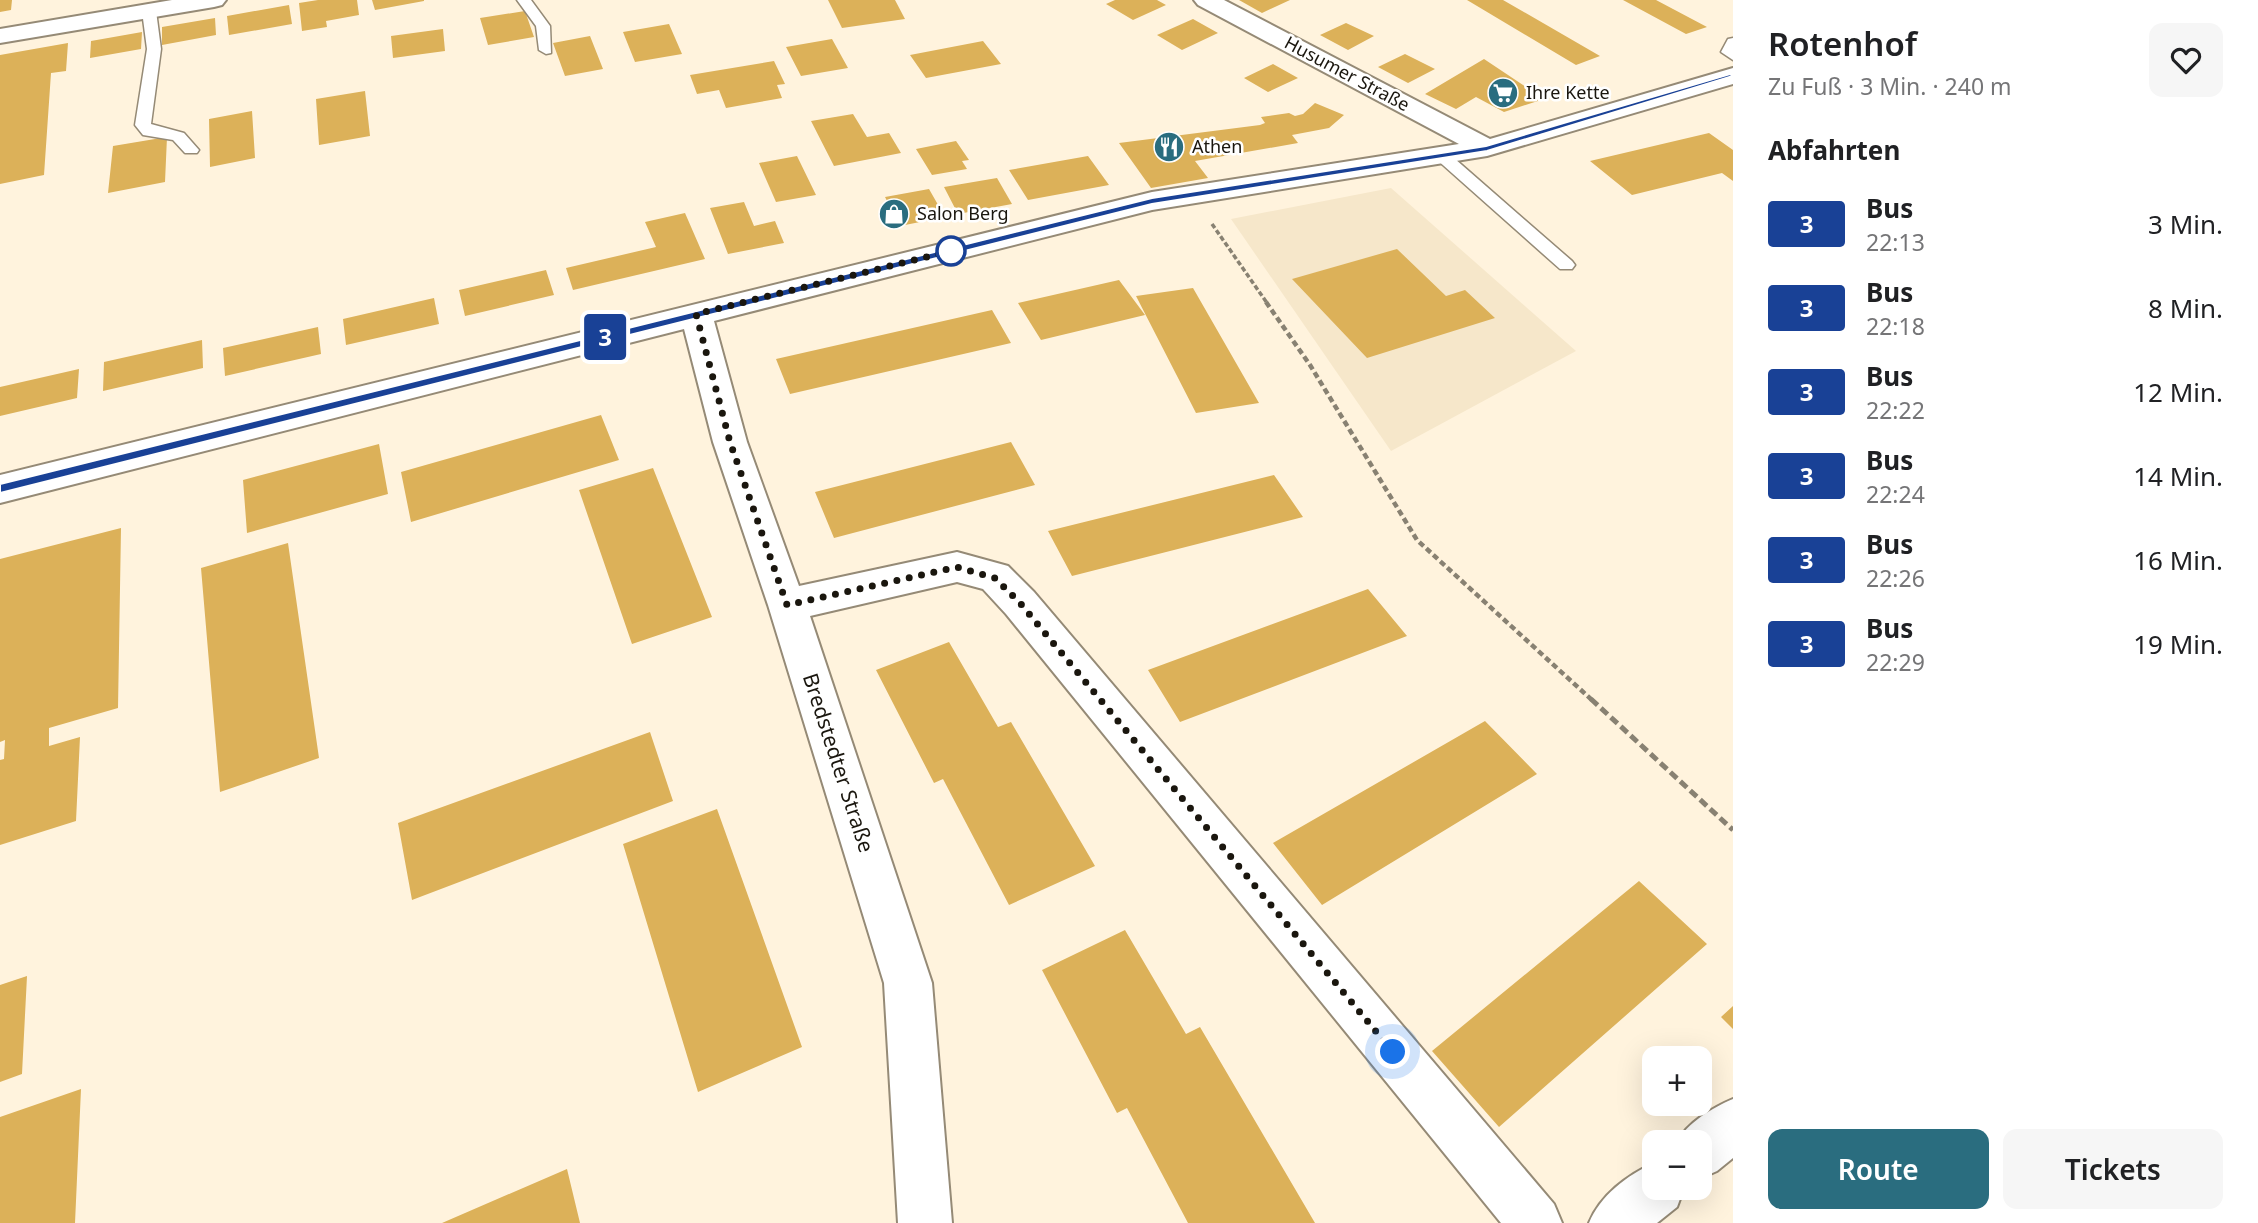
<!DOCTYPE html>
<html lang="de">
<meta charset="utf-8">
<style>
body{margin:0;font-family:"Noto Sans",sans-serif;background:#f6f6f6;color:#202124;height:100vh;display:flex;flex-direction:column;font-size:26px;white-space:nowrap}
*{box-sizing:border-box;margin:0}
p{font-size:23px;color:#757577}
.icon{flex:none;width:38px;height:38px;fill:none;stroke:currentColor;stroke-width:2;stroke-linecap:round;stroke-linejoin:round}
.map{position:relative;flex:1;overflow:hidden}
.drawer{display:flex;flex-direction:column;background:#fff;width:525px}
.drawer>*{flex:none}
.badge{padding:0 14px;border-radius:5px;font-size:24px;line-height:46px}
.buttons{position:absolute;left:1642px;top:1046px;display:grid;gap:14px}
.buttons a{display:grid;place-items:center;width:70px;height:70px;border-radius:14px;background:#fff;box-shadow:0 7px 28px #0002;font-size:35px}
.you{position:absolute;width:35px;height:35px;margin:-18px;border:5px solid #fff;border-radius:50%;background:#1a73e8;box-shadow:0 0 0 10px #1a73e833}
.map>.badge{position:absolute;translate:-50% -50%;box-shadow:0 0 0 4px #fff}
h2{padding:0 35px;font-size:26px;line-height:63px}
.round{display:grid;place-items:center;flex:none;width:74px;height:74px;border-radius:14px;background:#f6f6f6}
.headline{display:flex;align-items:center;justify-content:space-between;height:119px;padding:0 35px}
h1{font-size:33px;font-weight:600;line-height:52px}
.cta{display:flex;gap:14px;margin-top:auto;padding:14px 35px}
.cta a{flex:1;height:80px;border-radius:14px;background:#2a6d7f;color:#fff;font-size:28px;font-weight:600;line-height:80px;text-align:center}
.cta a+a{background:#f6f6f6;color:#202124}
ul{padding:0;list-style:none}
li{display:flex;align-items:center;gap:21px;height:84px;padding:0 35px}
li div{flex:1}
li b{display:block;font-size:26px}
li em{font-style:normal}
li .badge{min-width:77px;font-weight:700;text-align:center}
main{display:flex;flex:1;min-height:0}
.map>svg:first-child{display:block}
</style>
<main>
<div class="map">
<svg width="1733" height="1223" viewBox="0 0 1733 1223">
<rect width="100%" height="100%" fill="#fff3dd"/>
<path fill="#f6e7ca" d="M 1391,188 L 1576,351 L 1391,451 L 1231,219 Z"/>
<path fill="#dcb159" d="M 0,0 L 12,0 L 11,10 L 0,12 Z
M 318,0 L 357,0 L 359,15 L 326,21 L 327,27 L 302,31 L 299,3 Z
M 372,0 L 424,0 L 424,1 L 375,10 Z
M 828,0 L 895,0 L 905,19 L 842,28 Z
M 1115,0 L 1157,0 L 1166,5 L 1133,20 L 1106,4 Z
M 1239,0 L 1290,0 L 1262,13 Z
M 1467,0 L 1503,0 L 1600,56 L 1576,65 Z
M 1623,0 L 1656,0 L 1707,27 L 1686,34 Z
M 289,5 L 292,24 L 229,35 L 227,16 Z
M 525,11 L 534,37 L 488,45 L 480,18 Z
M 215,18 L 216,35 L 162,45 L 162,27 Z
M 1193,19 L 1218,33 L 1182,50 L 1157,35 Z
M 1346,23 L 1374,36 L 1348,50 L 1320,35 Z
M 669,24 L 682,54 L 635,62 L 623,32 Z
M 443,29 L 445,51 L 393,58 L 391,36 Z
M 142,32 L 141,49 L 90,58 L 91,41 Z
M 590,36 L 603,69 L 565,76 L 553,43 Z
M 832,39 L 848,68 L 801,76 L 786,47 Z
M 983,41 L 1001,64 L 926,78 L 910,55 Z
M 68,43 L 66,71 L 51,73 L 44,175 L 0,184 L 0,55 Z
M 1405,54 L 1435,69 L 1408,83 L 1378,67 Z
M 1484,59 L 1544,99 L 1504,112 L 1476,97 L 1456,109 L 1425,94 Z
M 774,61 L 785,84 L 777,85 L 782,98 L 726,108 L 719,90 L 697,94 L 690,75 Z
M 1273,64 L 1298,78 L 1268,92 L 1244,78 Z
M 365,91 L 370,136 L 319,145 L 316,99 Z
M 1315,103 L 1344,115 L 1329,128 L 1292,135 L 1298,143 L 1195,161 L 1208,178 L 1151,188 L 1119,143 L 1260,125 L 1265,123 L 1261,117 L 1289,113 L 1295,116 L 1303,114 Z
M 252,111 L 255,158 L 210,167 L 209,119 Z
M 853,114 L 867,137 L 889,133 L 901,153 L 834,166 L 811,121 Z
M 1709,133 L 1733,150 L 1733,181 L 1722,173 L 1632,195 L 1590,161 Z
M 167,137 L 165,182 L 108,193 L 113,146 Z
M 956,141 L 969,160 L 962,161 L 967,169 L 932,175 L 916,149 Z
M 797,156 L 816,195 L 776,202 L 759,163 Z
M 1088,156 L 1109,185 L 1028,200 L 1009,170 Z
M 997,178 L 1012,204 L 958,214 L 944,187 Z
M 929,189 L 945,217 L 900,226 L 885,197 Z
M 744,202 L 754,226 L 775,221 L 784,243 L 728,254 L 710,208 Z
M 685,213 L 705,259 L 573,290 L 566,268 L 656,247 L 645,222 Z
M 1397,249 L 1446,296 L 1465,290 L 1495,318 L 1367,358 L 1292,279 Z
M 546,270 L 554,295 L 465,316 L 459,290 Z
M 1119,280 L 1145,315 L 1041,340 L 1018,303 Z
M 1193,288 L 1259,403 L 1196,413 L 1136,296 Z
M 434,298 L 439,324 L 346,345 L 343,319 Z
M 992,310 L 1011,343 L 790,394 L 776,359 Z
M 318,327 L 321,354 L 225,376 L 223,348 Z
M 202,340 L 203,368 L 103,391 L 104,362 Z
M 79,369 L 77,398 L 0,416 L 0,387 Z
M 601,415 L 619,460 L 411,522 L 401,472 Z
M 1011,442 L 1035,485 L 834,538 L 815,492 Z
M 379,444 L 388,494 L 247,533 L 243,480 Z
M 653,468 L 712,617 L 632,644 L 579,490 Z
M 1274,475 L 1303,517 L 1072,576 L 1048,531 Z
M 121,528 L 118,708 L 49,728 L 49,746 L 80,737 L 76,821 L 0,845 L 0,760 L 4,759 L 5,740 L 0,742 L 0,559 Z
M 288,543 L 319,758 L 220,792 L 201,568 Z
M 1368,589 L 1407,636 L 1180,722 L 1148,670 Z
M 949,642 L 998,727 L 1011,722 L 1095,866 L 1009,905 L 943,779 L 934,783 L 876,670 Z
M 1485,721 L 1537,774 L 1322,905 L 1273,843 Z
M 650,732 L 673,801 L 412,900 L 398,823 Z
M 717,809 L 802,1047 L 698,1092 L 623,844 Z
M 1639,881 L 1707,944 L 1499,1127 L 1432,1051 Z
M 1125,930 L 1186,1034 L 1200,1027 L 1315,1223 L 1188,1223 L 1127,1108 L 1117,1113 L 1042,970 Z
M 27,976 L 22,1074 L 0,1082 L 0,985 Z
M 1733,1006 L 1733,1029 L 1721,1017 Z
M 81,1089 L 75,1223 L 0,1223 L 0,1117 Z
M 567,1169 L 580,1223 L 442,1223 Z"/>
<g fill="none" stroke-linecap="round" stroke-linejoin="round">
<g stroke="#958a76" stroke-width="3">
<path id="lane" d="M 517,0 L 531,0 L 550,26 L 551,53 L 546,54 L 539,50 L 536,26 Z
M 149,7 L 156,11 L 161,49 L 151,124 L 184,133 L 199,150 L 197,153 L 185,153 L 173,140 L 143,135 L 135,125 L 147,49 L 142,11 Z
M 1733,38 L 1733,60 L 1721,52 L 1728,39 Z
M 1441,150 L 1447,152 L 1572,261 L 1575,265 L 1572,269 L 1560,269 L 1435,158 L 1435,152 Z"/>
</g>
<g stroke="#958a76" stroke-width="4">
<path id="street" d="M 1194,0 L 1224,0 L 1490,139 L 1733,68 L 1733,84 L 1487,156 L 1152,210 L 714,321 L 747,442 L 799,586 L 957,552 L 1008,566 L 1034,592 L 1554,1204 L 1562,1223 L 1501,1223 L 1006,614 L 983,589 L 957,582 L 810,616 L 932,983 L 952,1223 L 898,1223 L 884,983 L 768,605 L 713,442 L 684,329 L 0,503 L 0,475 L 1152,192 L 1459,144 L 1198,5 Z
M 1733,1099 L 1733,1158 L 1717,1171 L 1699,1179 L 1699,1143 L 1677,1143 C 1686,1123 1714,1107 1733,1099 Z
M 1654,1163 L 1654,1188 L 1684,1188 L 1677,1207 L 1657,1223 L 1589,1223 C 1600,1196 1627,1175 1654,1163 Z"/>
</g>
<g stroke="#958a76" stroke-width="4">
<path id="primary" d="M 172,0 L 226,0 L 222,5 L 214,7 L 0,43 L 0,29 Z"/>
</g>
<path stroke="#888172" stroke-width="3.5" stroke-dasharray="5 2.5" stroke-linecap="butt" d="M 1212,224 L 1267,303"/>
<path stroke="#888172" stroke-width="4.5" stroke-dasharray="6 3.5" stroke-linecap="butt" d="M 1266,302 L 1310,365 L 1417,540 L 1593,701"/>
<path stroke="#888172" stroke-width="5" stroke-dasharray="9 4.5" stroke-linecap="butt" d="M 1591,699 L 1733,830"/>
<use href="#lane" fill="#fff" fill-rule="evenodd"/>
<use href="#street" fill="#fff" fill-rule="evenodd"/>
<use href="#primary" fill="#fff" fill-rule="evenodd"/>
</g>
<path fill="#194196" stroke="#fff" stroke-width="2" d="M 1730,74 L 1733,76 L 1487,151 L 1152,204 L 0,493 L 0,484 L 1152,198 L 1486,146 Z"/>
<g fill="none" stroke-linecap="round" stroke-linejoin="round">
<path stroke="#1a160e" stroke-width="7" stroke-dasharray="0 12.6" d="M 951,251 L 696,314 L 730,442 L 787,605 L 957,567 L 995,578 L 1020,603 L 1393,1052"/>
</g>
<defs>
<g id="supermarket-disc" transform="scale(1.575)"><circle r="9.5" fill="#2a6d7f" stroke="#fff"/><path d="M-6-5.5h2.5l.6 2H6L4.5 2H-2.5L-4.4-4H-6ZM-1.5 3.2a1.3 1.3 0 1 0 .1 0ZM3 3.2a1.3 1.3 0 1 0 .1 0Z" fill="#fff"/></g>
<g id="restaurant-disc" transform="scale(1.575)"><circle r="9.5" fill="#2a6d7f" stroke="#fff"/><path d="M-5-6h1v4h1v-4h1v4h1v-4h1v5L-1.5 .5V6h-2V.5L-5-1ZM5-6V6H3V1.5H1.5Q1.5-4 5-6Z" fill="#fff"/></g>
<g id="shop-disc" transform="scale(1.575)"><circle r="9.5" fill="#2a6d7f" stroke="#fff"/><path d="M-5-2.5h2.3a2.7 3.5 0 0 1 5.4 0H5L5.5 6h-11ZM-1.5-2.5h3a1.5 2.3 0 0 0-3 0Z" fill="#fff"/></g>
</defs>
<g fill-rule="evenodd">
<use href="#supermarket-disc" x="1503" y="93"/>
<use href="#restaurant-disc" x="1169" y="147"/>
<use href="#shop-disc" x="894" y="214"/>
</g>
<circle fill="#fff" stroke="#194196" stroke-width="3.5" cx="951" cy="251" r="14"/>
<g text-anchor="middle" stroke-width="5" stroke-linejoin="round" paint-order="stroke">
<g font-size="18" fill="#1a160e" stroke="#fff">
<text transform="translate(1347 74) rotate(28)" y="6">Husumer Straße</text>
</g>
<g font-size="18" fill="#1a160e" stroke="#fff" text-anchor="start">
<text x="1526" y="99">Ihre Kette</text>
<text x="1192" y="153">Athen</text>
<text x="917" y="220">Salon Berg</text>
</g>
<g font-size="21" fill="#1a160e" stroke="#fff">
<text transform="translate(838 763) rotate(72)" y="7">Bredstedter Straße</text>
</g>
</g>
</svg>
<div class="buttons">
<a>+</a>
<a>−</a>
</div>
<div class="you" style="left:1393px;top:1052px"></div>
<b class="badge" style="left:605px;top:337px;background:#194196;color:#fff">3</b>
</div>
<section class="drawer">
<div class="headline"><div><h1>Rotenhof</h1><p>Zu Fuß · 3 Min. · 240 m</p></div><a class="round"><svg class="icon" aria-label="heart" viewBox="0 0 24 24"><path d="M12 20l-8-8c-3-5 5-10 8-4 3-6 11-1 8 4z"/></svg></a></div>
<h2>Abfahrten</h2>
<ul>
<li><span class="badge" style="background:#194196;color:#fff">3</span><div><b>Bus</b><p>22:13</p></div><em>3 Min.</em></li>
<li><span class="badge" style="background:#194196;color:#fff">3</span><div><b>Bus</b><p>22:18</p></div><em>8 Min.</em></li>
<li><span class="badge" style="background:#194196;color:#fff">3</span><div><b>Bus</b><p>22:22</p></div><em>12 Min.</em></li>
<li><span class="badge" style="background:#194196;color:#fff">3</span><div><b>Bus</b><p>22:24</p></div><em>14 Min.</em></li>
<li><span class="badge" style="background:#194196;color:#fff">3</span><div><b>Bus</b><p>22:26</p></div><em>16 Min.</em></li>
<li><span class="badge" style="background:#194196;color:#fff">3</span><div><b>Bus</b><p>22:29</p></div><em>19 Min.</em></li>
</ul>
<div class="cta"><a>Route</a><a>Tickets</a></div>
</section>
</main>
